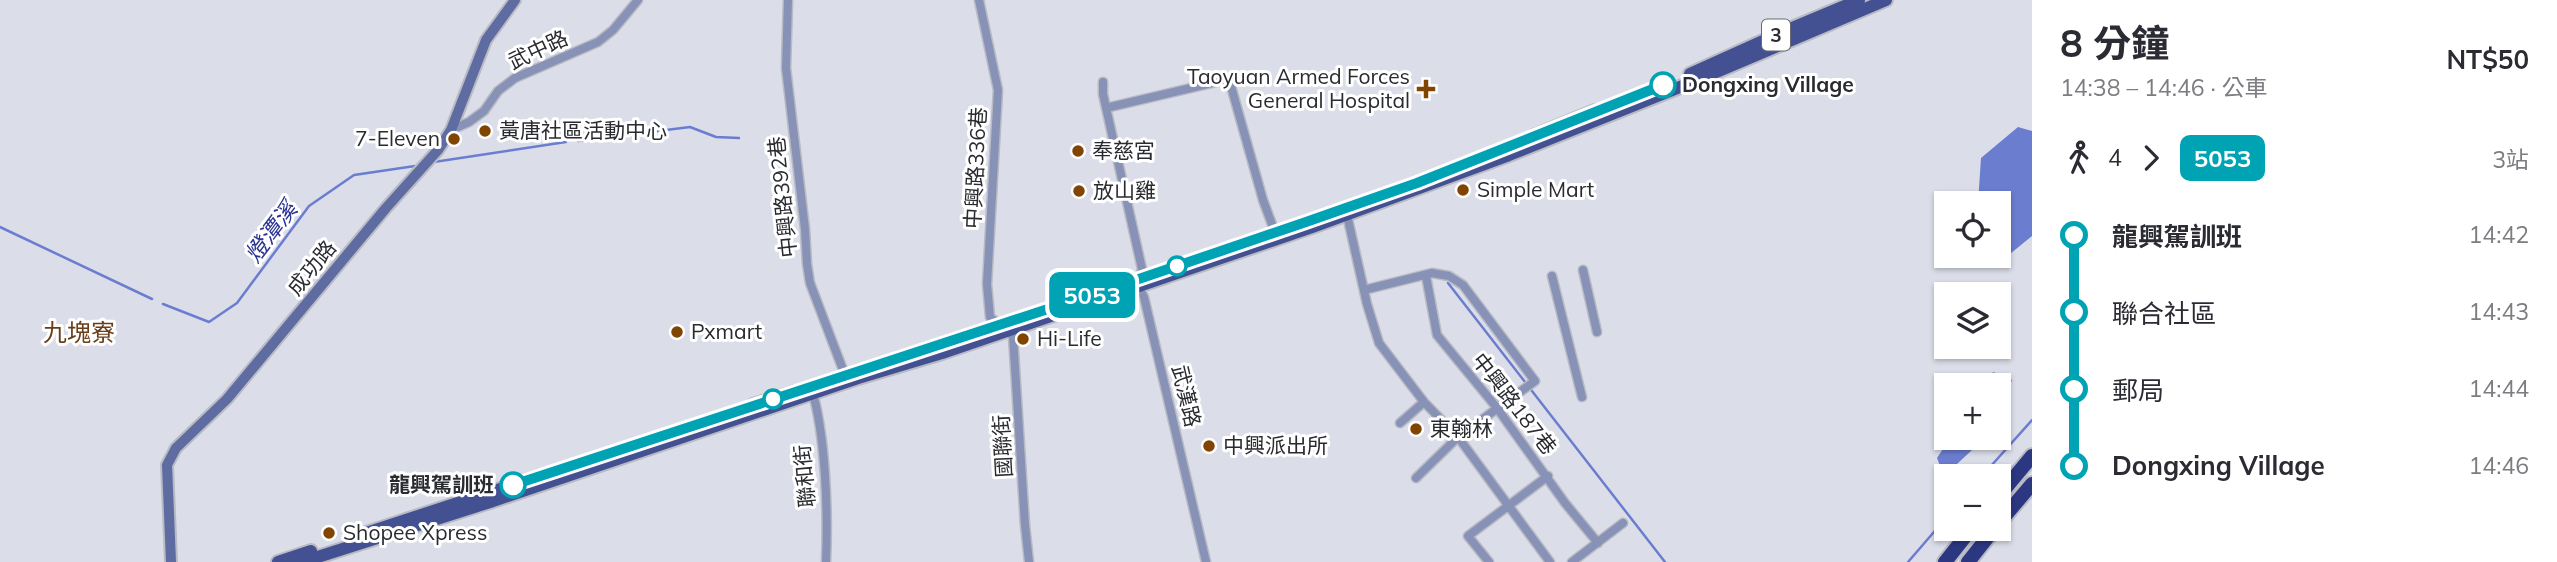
<!DOCTYPE html>
<html lang="zh-TW">
<meta charset="utf-8">
<style>
body{margin:0;font-family:Mulish,"Noto Sans TC",sans-serif;background:#f7f7f7;color:#2b2b33;height:100vh;display:flex;flex-direction:column;font-size:26px;white-space:nowrap}
*{box-sizing:border-box;margin:0}
p{font-size:23px;color:#7c7c81}
.icon{flex:none;width:38px;height:38px;fill:none;stroke:currentColor;stroke-width:2;stroke-linecap:round;stroke-linejoin:round}
.map{position:relative;flex:1;overflow:hidden}
.panel{display:flex;flex-direction:column;background:#fff;width:525px}
.panel>*{flex:none}
.badge{padding:0 14px;border-radius:10px;font-size:24px;line-height:46px}
.buttons{position:absolute;left:1934px;top:191px;display:grid;gap:14px}
.buttons a{display:grid;place-items:center;width:77px;height:77px;border-radius:0px;background:#fff;box-shadow:0 2px 5px #0004;font-size:35px}
.map>.badge{position:absolute;translate:-50% -50%;box-shadow:0 0 0 4px #fff}
.legs{display:flex;align-items:center;gap:10px;height:77px;padding:0 28px;font-size:23px}
.legs p{margin-inline-start:auto}
.summary{display:flex;align-items:center;justify-content:space-between;height:119px;padding:0 28px}
h1{font-size:38px;font-weight:700;line-height:52px}
ul{padding:0 28px;list-style:none}
li{display:flex;align-items:center;gap:24px;height:77px;font-size:26px}
li i{display:grid;place-items:center;width:10px;height:100%;margin:0 9px;background:currentColor}
li i::after{content:'';width:18px;height:18px;margin:-9px;border:5px solid;border-radius:50%;background:#fff}
li p{margin-inline-start:auto}
li:first-child i{background:linear-gradient(#0000 50%,currentColor 0)}
li:last-child i{background:linear-gradient(currentColor 50%,#0000 0)}
main{display:flex;flex:1;min-height:0}
.map>svg:first-child{display:block}
</style>
<main>
<div class="map">
<svg width="2032" height="562" viewBox="0 0 2032 562">
<rect width="100%" height="100%" fill="#dbdee9"/>
<path fill="#6b7dcf" d="M 2018,127 L 2032,131 L 2032,236 L 2005,258 L 1986,264 L 1981,256 L 1998,256 L 1998,203 L 1978,203 L 1981,158 Z
M 1993,372 L 2012,380 L 1999,412 L 1998,385 L 1985,385 Z
M 1950,438 L 1985,438 L 1944,476 L 1937,458 Z"/>
<g fill="none" stroke-linecap="round" stroke-linejoin="round">
<path stroke="#6b7dcf" stroke-width="2.5" d="M 578,141 L 690,127 L 716,137 L 739,138
M 434,162 L 566,142
M 0,227 L 152,299
M 1448,283 L 1665,562
M 163,304 L 209,322 L 237,303 L 309,206 L 354,175 L 415,166
M 1982,476 L 2032,420
M 1908,562 L 1946,518"/>
<g stroke="#b8bac4" stroke-width="11">
<path id="street" d="M 788,0 L 786,68 L 805,229 L 807,264 L 810,283 L 848,383
M 979,0 L 998,90 L 987,284 L 990,317 L 1013,336 L 1025,525 L 1029,562
M 1103,82 L 1103,94 L 1142,269 L 1138,287 L 1144,297 L 1206,562
M 1106,108 L 1229,79 L 1263,200 L 1277,238
M 451,130 L 469,122 L 484,111 L 498,91 L 515,78 L 598,42 L 613,30 L 638,0
M 1347,215 L 1367,304 L 1379,343 L 1424,402 L 1458,437 L 1550,562
M 1583,270 L 1597,332
M 1426,276 L 1437,335 L 1497,408 L 1565,503 L 1598,543
M 1552,276 L 1582,397
M 1364,290 L 1432,273 L 1449,276 L 1463,285 L 1535,381 L 1458,437 L 1416,478
M 811,387 C 826,435 828,512 826,562
M 1400,423 L 1424,402
M 1489,562 L 1468,536 L 1548,476
M 1572,562 L 1623,523"/>
</g>
<g stroke="#b8bac4" stroke-width="14">
<path id="secondary" d="M 171,562 L 167,465 L 176,448 L 227,399 L 386,208 L 438,150 L 451,130 L 486,40 L 515,0"/>
</g>
<g stroke="#b8bac4" stroke-width="16">
<path id="primary" d="M 1690,74 L 1785,31 L 1859,0
M 1534,136 L 1595,111
M 896,359 L 979,332
M 753,405 L 796,392
M 351,538 L 540,476
M 278,562 L 311,551
M 302,562 L 490,502 L 858,378 L 942,353 L 1312,227 L 1509,155 L 1695,81 L 1886,0"/>
</g>
<g stroke="#b8bac4" stroke-width="18">
<path id="highway" d="M 1998,497 L 2032,456
M 1998,524 L 2032,484
M 1945,562 L 1972,528
M 1968,562 L 1995,528"/>
</g>
<use href="#street" stroke="#8892b7" stroke-width="8"/>
<use href="#secondary" stroke="#5f6ca2" stroke-width="10"/>
<use href="#primary" stroke="#435091" stroke-width="12"/>
<use href="#highway" stroke="#2c3782" stroke-width="14"/>
</g>
<g fill="none" stroke-linecap="round" stroke-linejoin="round">
<g stroke="#fff" stroke-width="16">
<path id="line-1" d="M 513,485 L 1130,282 L 1306,222 L 1417,183 L 1663,85"/>
</g>
<use href="#line-1" stroke="#00a3b4" stroke-width="10"/>
</g>
<g fill="#fff" stroke="#00a3b4" stroke-width="3.5">
<circle cx="1663" cy="85" r="12"/>
<circle cx="1177" cy="266" r="9"/>
<circle cx="773" cy="399" r="9"/>
<circle cx="513" cy="485" r="12"/>
</g>
<g fill="#814401" stroke="#fff" stroke-width="2.5">
<path d="M1422.5 78.5h7v7h7v7h-7v7h-7v-7h-7v-7h7z"/>
<circle cx="485" cy="131" r="7"/>
<circle cx="454" cy="139" r="7"/>
<circle cx="1078" cy="151" r="7"/>
<circle cx="1463" cy="190" r="7"/>
<circle cx="1079" cy="191" r="7"/>
<circle cx="677" cy="332" r="7"/>
<circle cx="1023" cy="339" r="7"/>
<circle cx="1416" cy="429" r="7"/>
<circle cx="1209" cy="446" r="7"/>
<circle cx="329" cy="533" r="7"/>
</g>
<g text-anchor="middle" stroke-width="6" stroke-linejoin="round" paint-order="stroke">
<rect fill="#fff" stroke="#6a6b6e" stroke-width="2" x="1762" y="19.5" width="28" height="31" rx="5"/>
<g font-size="19" font-weight="bold" fill="#2a2b30">
<text x="1776" y="42">3</text>
</g>
<g font-size="21" fill="#2a2b30" stroke="#fff">
<text transform="translate(538 50) rotate(-25)" y="7">武中路</text>
<text transform="translate(976 168) rotate(-87)" y="7">中興路336巷</text>
<text transform="translate(783 197) rotate(-96)" y="7">中興路392巷</text>
<text transform="translate(312 268) rotate(-51)" y="7">成功路</text>
<text transform="translate(1186 396) rotate(77)" y="7">武漢路</text>
<text transform="translate(1514 404) rotate(52)" y="7">中興路187巷</text>
<text transform="translate(1003 446) rotate(-93)" y="7">國聯街</text>
<text transform="translate(805 476) rotate(-95)" y="7">聯和街</text>
</g>
<g font-size="21" fill="#2a2b30" stroke="#fff" text-anchor="start">
<text x="1410" y="84" text-anchor="end">Taoyuan Armed Forces<tspan x="1410" dy="24">General Hospital</tspan></text>
<text x="499" y="138">黃唐社區活動中心</text>
<text x="440" y="146" text-anchor="end">7-Eleven</text>
<text x="1092" y="158">奉慈宮</text>
<text x="1477" y="197">Simple Mart</text>
<text x="1093" y="198">放山雞</text>
<text x="691" y="339">Pxmart</text>
<text x="1037" y="346">Hi-Life</text>
<text x="1430" y="436">東翰林</text>
<text x="1223" y="453">中興派出所</text>
<text x="343" y="540">Shopee Xpress</text>
</g>
<g font-size="21" font-weight="bold" fill="#2a2b30" stroke="#fff" text-anchor="start">
<text x="1682" y="92">Dongxing Village</text>
<text x="494" y="492" text-anchor="end">龍興駕訓班</text>
</g>
<g font-size="23" font-style="italic" fill="#2b3394" stroke="#fff">
<text transform="translate(271 232) rotate(-53)" y="8">燈潭溪</text>
</g>
<g font-size="24" fill="#693d17" stroke="#fff">
<text x="79" y="341">九塊寮</text>
</g>
</g>
</svg>
<div class="buttons">
<a><svg class="icon" aria-label="locate" viewBox="0 0 24 24"><circle cx="12" cy="12" r="6"/><path d="M12 2v4M12 18v4M2 12h4M18 12h4"/></svg></a>
<a><svg class="icon" aria-label="layers" viewBox="0 0 24 24"><path d="M12 4l9 5-9 5-9-5zM3 14l9 5 9-5"/></svg></a>
<a>+</a>
<a>−</a>
</div>
<b class="badge" style="left:1092px;top:295px;background:#00a3b4;color:#fff">5053</b>
</div>
<section class="panel">
<div class="summary"><div><h1>8 分鐘</h1><p>14:38 – 14:46 · 公車</p></div><b>NT$50</b></div>
<div class="legs"><svg class="icon" aria-label="walk" viewBox="0 0 24 24"><circle cx="13" cy="4" r="2"/><path d="M13 8l-2 6 4 7M11 14l-3 7M7 12l3-4h3l4 4"/></svg>4<svg class="icon" aria-label="forward" viewBox="0 0 24 24"><path d="M9 5l7 7-7 7"/></svg><b class="badge" style="background:#00a3b4;color:#fff">5053</b><p>3站</p></div>
<ul>
<li><i style="color:#00a3b4"></i><b>龍興駕訓班</b><p>14:42</p></li>
<li><i style="color:#00a3b4"></i><span>聯合社區</span><p>14:43</p></li>
<li><i style="color:#00a3b4"></i><span>郵局</span><p>14:44</p></li>
<li><i style="color:#00a3b4"></i><b>Dongxing Village</b><p>14:46</p></li>
</ul>
</section>
</main>
